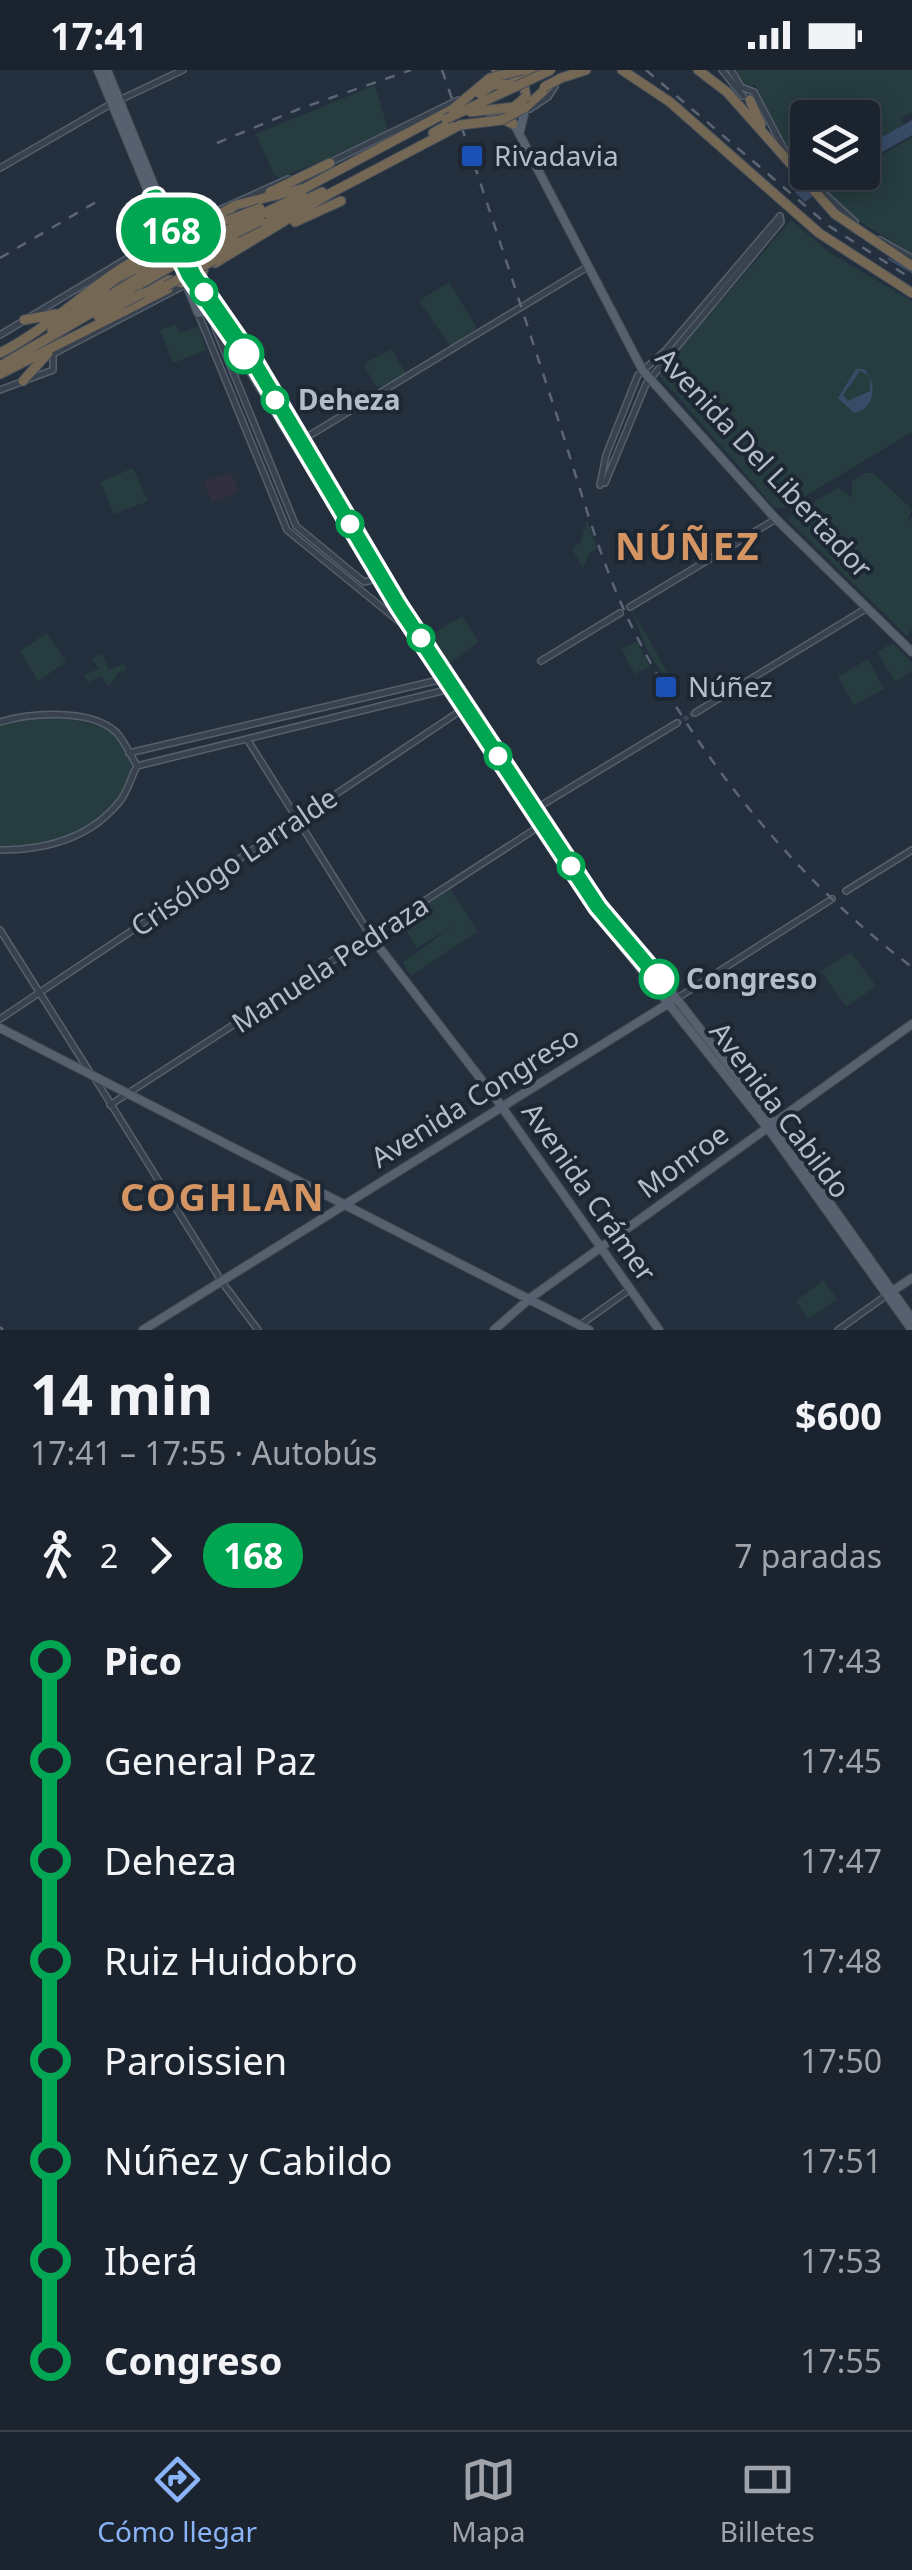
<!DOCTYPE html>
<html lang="es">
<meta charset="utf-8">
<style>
body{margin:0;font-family:"Noto Sans",sans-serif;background:#242b36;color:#f1f3f6;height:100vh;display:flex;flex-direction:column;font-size:38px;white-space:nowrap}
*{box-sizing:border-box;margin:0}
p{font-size:32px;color:#a0a4aa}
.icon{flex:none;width:55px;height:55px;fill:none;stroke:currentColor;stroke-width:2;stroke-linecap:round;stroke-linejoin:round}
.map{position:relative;height:1260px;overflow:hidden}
.panel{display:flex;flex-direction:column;background:#1b232e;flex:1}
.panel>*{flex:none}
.badge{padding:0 20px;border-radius:32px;font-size:35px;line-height:65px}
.tools{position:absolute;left:790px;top:30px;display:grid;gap:20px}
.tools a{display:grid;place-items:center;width:90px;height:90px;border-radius:10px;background:#1b232e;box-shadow:0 5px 25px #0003,0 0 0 2px #39404a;font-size:50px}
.map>.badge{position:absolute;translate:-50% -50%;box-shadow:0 0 0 5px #fff}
.legs{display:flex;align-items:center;gap:15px;height:110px;padding:0 30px;font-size:32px}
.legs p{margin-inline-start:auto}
.summary{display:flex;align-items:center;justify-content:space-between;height:170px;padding:0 30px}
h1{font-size:55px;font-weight:700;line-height:75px}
ul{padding:0 30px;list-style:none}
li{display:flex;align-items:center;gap:35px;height:100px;font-size:38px}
li i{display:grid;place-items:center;width:15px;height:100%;margin:0 12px;background:currentColor}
li i::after{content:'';width:25px;height:25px;margin:-12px;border:8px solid;border-radius:50%;background:#1b232e}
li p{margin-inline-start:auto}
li:first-child i{background:linear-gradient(#0000 50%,currentColor 0)}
li:last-child i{background:linear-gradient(currentColor 50%,#0000 0)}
.status{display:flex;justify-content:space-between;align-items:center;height:70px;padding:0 50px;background:#1b232e;direction:ltr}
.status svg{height:28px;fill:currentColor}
.tab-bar{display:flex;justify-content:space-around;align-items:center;height:140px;border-top:2px solid #39404a;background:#1b232e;font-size:28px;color:#a0a4aa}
.tab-bar a{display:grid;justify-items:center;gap:5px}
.tab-bar .current{color:#8ab4f8}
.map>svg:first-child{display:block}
</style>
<div class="status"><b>17:41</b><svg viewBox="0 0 49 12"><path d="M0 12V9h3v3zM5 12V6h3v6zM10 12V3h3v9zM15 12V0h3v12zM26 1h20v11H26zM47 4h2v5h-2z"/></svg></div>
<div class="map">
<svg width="912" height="1260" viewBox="0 0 912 1260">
<rect width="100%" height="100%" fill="#242f3e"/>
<path fill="#32303f" d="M 230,402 L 239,421 L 212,432 L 204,412 Z"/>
<path fill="#263c3f" d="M 734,0 L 912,0 L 912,42 L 901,48 L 904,55 L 863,78 L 862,48 L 808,48 L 808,102 L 819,103 L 811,107 L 779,68 L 755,15 L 744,16 Z
M 375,15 L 389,63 L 280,108 L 274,105 L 256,64 Z
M 912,67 L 912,184 L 857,150 L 823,118 L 851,103 L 862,102 L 863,96 Z
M 791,150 L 830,183 L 912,231 L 912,362 L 786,438 L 774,437 L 658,304 Z
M 449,212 L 477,258 L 451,277 L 419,231 Z
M 176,254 L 180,263 L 199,256 L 206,280 L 173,293 L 160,260 Z
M 391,279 L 406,303 L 385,316 L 376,316 L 365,298 L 367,292 Z
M 133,398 L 148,431 L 114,444 L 100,412 Z
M 865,403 L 873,403 L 912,439 L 907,451 L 912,448 L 912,559 L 907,566 L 787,449 L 838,417 L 852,427 L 852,412 Z
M 587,449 L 597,478 L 589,484 L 583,498 L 572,479 L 581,472 Z
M 632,540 L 669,605 L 677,628 L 647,580 Z
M 462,546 L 479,572 L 446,596 L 427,567 Z
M 47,563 L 66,592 L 38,611 L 20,581 Z
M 637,571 L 650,596 L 635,604 L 621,579 Z
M 893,573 L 912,593 L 912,601 L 895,612 L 877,582 Z
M 102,584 L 109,600 L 124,594 L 127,600 L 118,603 L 109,617 L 102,607 L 88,612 L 84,605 L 99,599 L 92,588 Z
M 868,589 L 884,619 L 854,635 L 838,607 Z
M 35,647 C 60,647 88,648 111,662 C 159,692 110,747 76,764 C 52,775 26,776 0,778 L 0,654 Z
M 450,819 L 478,861 L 411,906 L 402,893 L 453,856 L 417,878 L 402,855 L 382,864 Z
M 851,882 L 876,916 L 846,937 L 821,901 Z
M 824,1210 L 837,1229 L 808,1249 L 796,1231 Z"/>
<path fill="#394c67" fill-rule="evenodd" d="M 912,50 L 912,65 L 863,93 L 863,78 Z
M 819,103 L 845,103 L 805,132 L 795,122 Z
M 856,299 L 864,299 C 878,313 875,339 854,343 L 838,328 ZM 860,301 L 870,306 L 870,321 L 848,331 L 843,325 Z"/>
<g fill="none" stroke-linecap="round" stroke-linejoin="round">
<path stroke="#394c67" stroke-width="2.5" d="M 889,189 L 912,202"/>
<path stroke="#3a4453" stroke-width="5" stroke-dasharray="5 2.5" stroke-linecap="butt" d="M 677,653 L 695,643"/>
<g stroke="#565f6c" stroke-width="8">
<path id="minor" d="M 722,0 L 743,26
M 731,0 L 741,17 L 754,22 L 785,81
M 530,39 L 548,27 L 555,16
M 331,92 L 458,30
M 0,98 L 109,35 L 183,0
M 815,115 L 855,152
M 175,160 L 288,109
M 880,170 L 912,188
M 215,239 L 215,258 L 296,456 L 364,512 L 377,509
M 198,243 L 287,460 L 401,553
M 0,265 L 166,165
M 0,320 L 53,300 L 53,284 L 183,216
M 302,370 L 589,196
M 605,413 L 646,314 L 781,152 L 780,146
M 600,415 L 606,385 L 638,305 L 665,281 L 780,146
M 630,537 L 776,449
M 541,591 L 620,543
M 695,643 L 867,538
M 0,652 C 30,643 90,638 116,662 C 124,670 131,686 137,696
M 247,669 L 372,868
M 129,683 L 443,609
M 137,696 L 450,619
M 537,738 L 677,653
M 0,780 C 45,780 90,769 120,731 C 128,721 131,707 137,696
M 846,821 L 912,780
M 0,860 L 91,1004
M 679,927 L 832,829
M 0,949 L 463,639
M 94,1007 L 222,1212 L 258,1260
M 110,1035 L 546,752
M 580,1255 L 629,1220
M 838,1260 L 887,1225"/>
</g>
<g stroke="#414a57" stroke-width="10">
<path id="major" d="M 98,0 L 167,167
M 107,0 L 174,165
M 513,52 L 643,301 L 776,449 L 912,582
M 520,61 L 524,44
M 191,193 L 403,537 L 581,806 L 771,1050 L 912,1249
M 182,198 L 234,275 L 400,546 L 597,844 L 770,1061 L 912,1260
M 188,218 L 198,243 L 211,241
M 372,868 L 497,1030 L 659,1260
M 0,958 L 589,1260
M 891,1222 L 912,1208
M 143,1260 L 674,930
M 494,1260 L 529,1229 L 912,954"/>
</g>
<g stroke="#434c59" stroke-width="11">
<path id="highway" d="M 496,0 L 523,9 L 526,27
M 622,0 L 670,32 L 819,163 L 912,223
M 698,0 L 727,22 L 835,144 L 912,196
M 517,4 L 539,0
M 561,8 L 586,0
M 750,30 L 761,55
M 526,37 L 549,16
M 480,38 L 513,54
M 433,63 L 449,54
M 270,122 L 330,93
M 264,143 L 302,125
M 266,149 L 322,122
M 295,152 L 341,131
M 196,157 L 236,135 L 305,118 L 451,40
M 172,162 L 176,163
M 188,166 L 233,146
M 166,169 L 167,165
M 193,177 L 233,157
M 196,183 L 236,163
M 215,193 L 329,124 L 460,55
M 202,205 L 206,188 L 289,144
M 128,214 L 164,192
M 131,219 L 168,198
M 139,227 L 169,210 L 183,213
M 85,241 L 112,224
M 98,246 L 122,234
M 24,250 L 56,244
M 52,261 L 117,208 L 159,187 L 163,179
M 0,283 C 55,255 95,210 149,182
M 0,296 L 115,229
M 0,304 L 168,219
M 23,311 L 48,283"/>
</g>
<use href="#minor" stroke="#38414e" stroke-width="5"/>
<use href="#major" stroke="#56606e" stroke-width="8"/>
<use href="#highway" stroke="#746855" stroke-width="9"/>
<path stroke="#5a6575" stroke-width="2.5" stroke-dasharray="10 10" stroke-linecap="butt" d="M 442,0 C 482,115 519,231 557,346 C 581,420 601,497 637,567 C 700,692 800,813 912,897
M 646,0 L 829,156 L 912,209
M 217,73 L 299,39 L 411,0
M 0,188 L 96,132
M 0,1257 L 3,1260"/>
<g stroke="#434c59" stroke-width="11" stroke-linecap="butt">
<path id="highway-bridge" d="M 544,17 L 561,8
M 480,24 L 492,15 L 511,14
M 453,39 L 490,8 L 523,0
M 470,42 L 514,37 L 526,27
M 446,49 L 551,0
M 460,55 L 502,50 L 526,37
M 229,150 L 260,138
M 233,157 L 264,143
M 236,163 L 260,151
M 150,184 L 197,159
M 164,192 L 193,177
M 168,198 L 196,183
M 166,216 L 214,190
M 112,224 L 128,214
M 115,229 L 131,219
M 122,234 L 142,223"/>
</g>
<use href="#highway-bridge" stroke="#746855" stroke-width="9"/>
</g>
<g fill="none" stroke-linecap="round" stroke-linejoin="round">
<g stroke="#fff" stroke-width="22">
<path id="line-1" d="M 244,284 L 189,205 L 152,128 L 156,127 L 194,206 L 255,294 L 398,535 L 598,837 L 659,909"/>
</g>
<use href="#line-1" stroke="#00a651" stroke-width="15"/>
</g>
<g fill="#1a4fb4" stroke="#1d2633" stroke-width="4">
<rect x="460" y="74" width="24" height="24" rx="5"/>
<rect x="654" y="605" width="24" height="24" rx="5"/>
</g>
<g fill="#fff" stroke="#00a651" stroke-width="5">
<circle cx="204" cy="222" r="12"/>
<circle cx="244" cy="284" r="18"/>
<circle cx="275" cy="330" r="12"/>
<circle cx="350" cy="454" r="12"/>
<circle cx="421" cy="568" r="12"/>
<circle cx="498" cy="686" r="12"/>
<circle cx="571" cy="796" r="12"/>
<circle cx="659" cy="909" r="18"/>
</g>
<g text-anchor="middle" stroke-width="8" stroke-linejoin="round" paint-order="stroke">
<g font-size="28" fill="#b4bcc9" stroke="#1d2633" text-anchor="start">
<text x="494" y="96">Rivadavia</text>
<text x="688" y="627">Núñez</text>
</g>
<g font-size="28" font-weight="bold" fill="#b4bcc9" stroke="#1d2633" text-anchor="start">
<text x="298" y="340">Deheza</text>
<text x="686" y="919">Congreso</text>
</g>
<g font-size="28" fill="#b4bcc9" stroke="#1d2633">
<text transform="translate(764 393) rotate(47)" y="10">Avenida Del Libertador</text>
<text transform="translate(234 792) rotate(-34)" y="10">Crisólogo Larralde</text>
<text transform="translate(330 894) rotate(-33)" y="10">Manuela Pedraza</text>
<text transform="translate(475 1027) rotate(-32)" y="10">Avenida Congreso</text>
<text transform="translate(780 1040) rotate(53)" y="10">Avenida Cabildo</text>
<text transform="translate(683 1091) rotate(-36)" y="10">Monroe</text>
<text transform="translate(589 1122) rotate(55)" y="10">Avenida Crámer</text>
</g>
<g font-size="38" font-weight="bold" letter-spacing="2.5" fill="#d59563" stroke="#1d2633">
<text x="688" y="490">NÚÑEZ</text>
<text x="223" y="1141">COGHLAN</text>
</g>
</g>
</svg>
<div class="tools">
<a><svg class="icon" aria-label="layers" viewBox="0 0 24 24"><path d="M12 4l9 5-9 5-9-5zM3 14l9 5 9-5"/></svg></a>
</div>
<b class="badge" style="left:171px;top:160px;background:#00a651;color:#fff">168</b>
</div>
<section class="panel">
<div class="summary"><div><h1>14 min</h1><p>17:41 – 17:55 · Autobús</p></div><b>$600</b></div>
<div class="legs"><svg class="icon" aria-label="walk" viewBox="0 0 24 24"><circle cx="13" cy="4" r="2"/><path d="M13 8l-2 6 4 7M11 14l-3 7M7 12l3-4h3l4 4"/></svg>2<svg class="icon" aria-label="forward" viewBox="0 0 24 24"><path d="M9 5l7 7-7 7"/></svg><b class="badge" style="background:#00a651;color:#fff">168</b><p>7 paradas</p></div>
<ul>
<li><i style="color:#00a651"></i><b>Pico</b><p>17:43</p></li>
<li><i style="color:#00a651"></i><span>General Paz</span><p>17:45</p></li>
<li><i style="color:#00a651"></i><span>Deheza</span><p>17:47</p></li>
<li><i style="color:#00a651"></i><span>Ruiz Huidobro</span><p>17:48</p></li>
<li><i style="color:#00a651"></i><span>Paroissien</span><p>17:50</p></li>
<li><i style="color:#00a651"></i><span>Núñez y Cabildo</span><p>17:51</p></li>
<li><i style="color:#00a651"></i><span>Iberá</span><p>17:53</p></li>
<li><i style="color:#00a651"></i><b>Congreso</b><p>17:55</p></li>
</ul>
</section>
<nav class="tab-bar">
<a class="current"><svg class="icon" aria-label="directions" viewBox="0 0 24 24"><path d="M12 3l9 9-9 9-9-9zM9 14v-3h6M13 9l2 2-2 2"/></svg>Cómo llegar</a>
<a><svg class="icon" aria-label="map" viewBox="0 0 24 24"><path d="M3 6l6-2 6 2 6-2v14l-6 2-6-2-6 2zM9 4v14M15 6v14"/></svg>Mapa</a>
<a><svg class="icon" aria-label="tickets" viewBox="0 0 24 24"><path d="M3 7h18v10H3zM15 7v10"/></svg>Billetes</a>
</nav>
